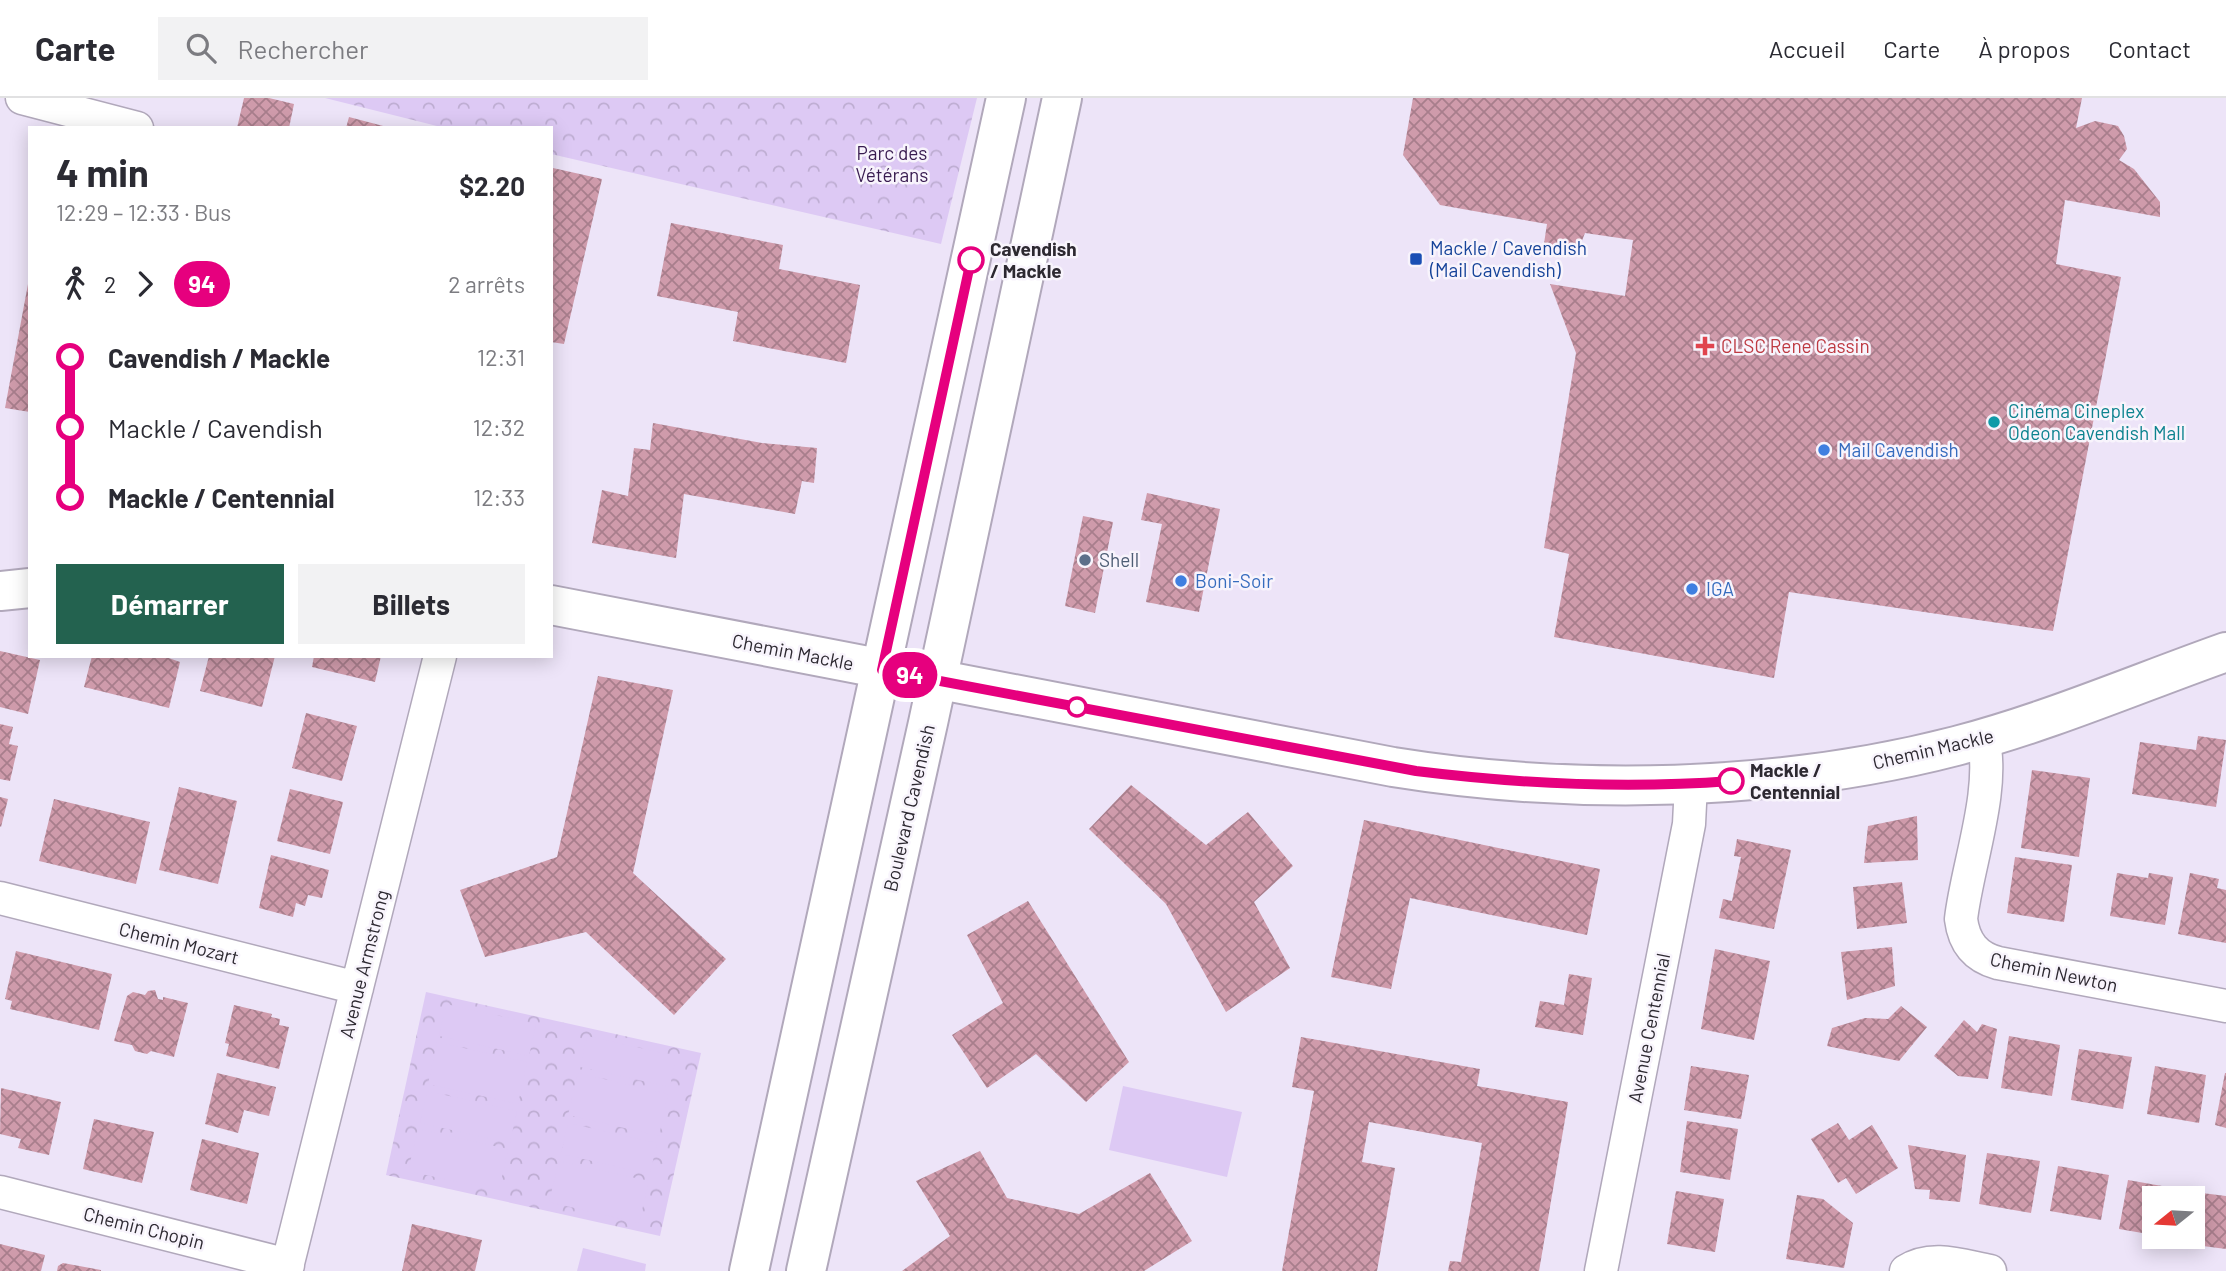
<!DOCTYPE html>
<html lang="fr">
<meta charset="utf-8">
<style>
body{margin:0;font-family:Barlow,sans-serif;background:#f2f2f3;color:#2b2b33;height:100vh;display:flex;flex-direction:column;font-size:26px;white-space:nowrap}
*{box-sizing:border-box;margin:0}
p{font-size:23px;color:#7c7c81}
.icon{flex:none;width:38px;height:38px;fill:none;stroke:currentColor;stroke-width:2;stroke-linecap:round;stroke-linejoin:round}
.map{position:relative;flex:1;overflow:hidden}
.details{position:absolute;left:28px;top:28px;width:525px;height:532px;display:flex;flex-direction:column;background:#fff;border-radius:0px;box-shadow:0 4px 18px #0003}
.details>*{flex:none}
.badge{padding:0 14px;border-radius:23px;font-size:24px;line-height:46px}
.needle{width:46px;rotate:252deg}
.tools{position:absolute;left:2142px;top:1088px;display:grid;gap:14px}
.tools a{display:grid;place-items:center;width:63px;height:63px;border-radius:0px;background:#fff;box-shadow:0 4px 18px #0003;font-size:35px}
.map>.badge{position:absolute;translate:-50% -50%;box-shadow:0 0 0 4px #fff}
.legs{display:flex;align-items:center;gap:10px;height:77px;padding:0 28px;font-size:23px}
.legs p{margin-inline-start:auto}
.head{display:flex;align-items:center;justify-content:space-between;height:119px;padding:0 28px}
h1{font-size:38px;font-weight:700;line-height:52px}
.primary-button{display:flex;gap:14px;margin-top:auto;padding:14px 28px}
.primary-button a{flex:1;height:80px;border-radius:0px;background:#23624f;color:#fff;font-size:28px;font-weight:700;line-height:80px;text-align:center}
.primary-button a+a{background:#f2f2f3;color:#2b2b33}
ul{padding:0 28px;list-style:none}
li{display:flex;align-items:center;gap:24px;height:70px;font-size:26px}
li i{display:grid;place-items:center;width:10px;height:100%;margin:0 9px;background:currentColor}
li i::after{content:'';width:18px;height:18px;margin:-9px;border:5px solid;border-radius:50%;background:#fff}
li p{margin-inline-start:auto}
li:first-child i{background:linear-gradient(#0000 50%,currentColor 0)}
li:last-child i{background:linear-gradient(currentColor 50%,#0000 0)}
header{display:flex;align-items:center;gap:42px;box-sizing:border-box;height:98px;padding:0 35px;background:#fff;border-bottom:2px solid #e1e1e2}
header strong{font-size:33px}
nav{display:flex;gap:38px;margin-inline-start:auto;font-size:24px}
.search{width:490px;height:63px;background:#f2f2f3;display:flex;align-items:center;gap:18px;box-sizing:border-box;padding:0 24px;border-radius:0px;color:#7c7c81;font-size:26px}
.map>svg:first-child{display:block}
</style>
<header>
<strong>Carte</strong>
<div class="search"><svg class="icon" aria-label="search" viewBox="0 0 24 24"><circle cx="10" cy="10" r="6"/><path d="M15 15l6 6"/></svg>Rechercher</div>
<nav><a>Accueil</a><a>Carte</a><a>À propos</a><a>Contact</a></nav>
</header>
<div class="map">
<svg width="2226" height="1173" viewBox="0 0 2226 1173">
<defs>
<pattern id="park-crowns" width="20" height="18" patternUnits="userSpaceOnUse" patternTransform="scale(1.75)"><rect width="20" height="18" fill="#ddc9f4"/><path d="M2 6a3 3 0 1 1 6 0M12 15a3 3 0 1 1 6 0" fill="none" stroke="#beadd2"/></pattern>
<pattern id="building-cross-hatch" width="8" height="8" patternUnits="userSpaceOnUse" patternTransform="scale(1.75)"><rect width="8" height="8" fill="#cf9bab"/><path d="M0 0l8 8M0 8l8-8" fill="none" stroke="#a87e8c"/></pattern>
</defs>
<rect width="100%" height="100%" fill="#ede4f8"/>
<path fill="url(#park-crowns)" d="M 325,0 L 977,0 L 941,146 L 551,56 L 551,30 L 445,30 Z
M 426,894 L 701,955 L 660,1138 L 386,1077 Z"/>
<path fill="#ddc9f4" d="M 446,906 L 536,926 L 529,958 L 439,938 Z
M 587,938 L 676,958 L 670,989 L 580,969 Z
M 437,944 L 527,964 L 518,1006 L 428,986 Z
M 578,975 L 668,996 L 659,1038 L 568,1017 Z
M 1123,988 L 1242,1014 L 1227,1079 L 1109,1052 Z
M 427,993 L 517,1013 L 510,1045 L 420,1025 Z
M 568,1025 L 657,1045 L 650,1076 L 561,1056 Z
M 418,1031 L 508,1051 L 499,1093 L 408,1073 Z
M 559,1063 L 649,1083 L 639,1125 L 549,1104 Z
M 583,1150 L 646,1166 L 645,1173 L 577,1173 Z"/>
<path fill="url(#building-cross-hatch)" d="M 244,0 L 269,0 L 294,6 L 289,30 L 237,30 Z
M 1413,0 L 2082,0 L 2076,30 L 2095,23 L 2118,28 L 2124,38 L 2127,51 L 2119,62 L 2134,71 L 2160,104 L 2160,119 L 2065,102 L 2056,166 L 2121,179 L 2053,533 L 1789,494 L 1774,580 L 1554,539 L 1569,456 L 1544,450 L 1576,255 L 1550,186 L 1625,198 L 1633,142 L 1585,135 L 1579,150 L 1566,155 L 1543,152 L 1547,126 L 1440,107 L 1403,57 Z
M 349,19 L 387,29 L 386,30 L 346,30 Z
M 553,70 L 602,81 L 564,246 L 551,244 Z
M 671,125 L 783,147 L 779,171 L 860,187 L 846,265 L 733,243 L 738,214 L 657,198 Z
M 28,186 L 30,186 L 30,314 L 5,310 Z
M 653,325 L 762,345 L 817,350 L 814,385 L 802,383 L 795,416 L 684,396 L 676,460 L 592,445 L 602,392 L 628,398 L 634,350 L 650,352 Z
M 1147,395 L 1220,411 L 1199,514 L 1146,504 L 1162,426 L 1141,422 Z
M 1083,418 L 1113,424 L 1095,515 L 1065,508 Z
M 0,553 L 40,562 L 28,616 L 0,609 Z
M 92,558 L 163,558 L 180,564 L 169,610 L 84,589 Z
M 209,558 L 275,558 L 262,609 L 200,593 Z
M 314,558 L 381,558 L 375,584 L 312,569 Z
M 598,578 L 673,592 L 633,775 L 726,861 L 674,917 L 586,834 L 485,859 L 460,792 L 557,759 Z
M 306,615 L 357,628 L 342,683 L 292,670 Z
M 0,626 L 13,629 L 9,646 L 18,648 L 10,683 L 0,681 Z
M 2198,638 L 2226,642 L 2216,709 L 2132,696 L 2140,644 L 2196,652 Z
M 2032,672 L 2090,680 L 2079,759 L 2021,750 Z
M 1131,687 L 1206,747 L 1248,714 L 1293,768 L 1254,804 L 1290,870 L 1226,914 L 1166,806 L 1089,731 Z
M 179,689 L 237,703 L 218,786 L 159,772 Z
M 290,691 L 343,704 L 330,756 L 277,743 Z
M 0,699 L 8,701 L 1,729 L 0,728 Z
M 54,701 L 150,724 L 136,786 L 39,763 Z
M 1917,718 L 1918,762 L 1864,765 L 1868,728 Z
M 1364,722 L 1600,771 L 1587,837 L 1410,800 L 1391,891 L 1331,879 Z
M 1737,741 L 1791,752 L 1774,831 L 1719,820 L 1723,801 L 1732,803 L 1741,759 L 1734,758 Z
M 271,757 L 329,772 L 322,800 L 308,797 L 305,808 L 296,805 L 293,819 L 259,810 Z
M 2015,759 L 2072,767 L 2064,824 L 2007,815 Z
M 2117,775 L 2148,780 L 2149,775 L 2173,779 L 2165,827 L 2110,818 Z
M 2190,775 L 2219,781 L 2217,790 L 2226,792 L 2226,845 L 2178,836 Z
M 1902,784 L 1907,825 L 1857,831 L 1853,789 Z
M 1028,803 L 1129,964 L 1086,1004 L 1036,956 L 987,990 L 952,937 L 1003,905 L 967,837 Z
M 1892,849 L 1895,888 L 1847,902 L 1841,854 Z
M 1715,851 L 1770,863 L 1754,942 L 1701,931 Z
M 16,853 L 112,876 L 99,932 L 10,911 L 12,903 L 5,901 Z
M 1569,876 L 1592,880 L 1583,937 L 1535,929 L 1540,903 L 1564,907 Z
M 155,892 L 158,901 L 163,902 L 163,899 L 188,905 L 174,959 L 151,953 L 147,956 L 135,953 L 132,947 L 114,943 L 127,898 L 133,894 L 145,897 L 148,893 Z
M 234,907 L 272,916 L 271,919 L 280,921 L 279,927 L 289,929 L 279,971 L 226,958 L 229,946 L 225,945 Z
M 1901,908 L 1927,929 L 1899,963 L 1827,948 L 1832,930 L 1865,920 L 1888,921 Z
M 1964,922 L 1977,934 L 1982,926 L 1997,931 L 1988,981 L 1958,978 L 1934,958 Z
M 2009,938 L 2060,947 L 2052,998 L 2001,990 Z
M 1301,939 L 1480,971 L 1477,988 L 1568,1004 L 1539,1173 L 1448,1173 L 1450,1163 L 1461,1164 L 1482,1045 L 1369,1024 L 1362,1064 L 1395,1070 L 1377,1173 L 1282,1173 L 1314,993 L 1292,989 Z
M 2079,951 L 2132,959 L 2123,1011 L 2071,1002 Z
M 1691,968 L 1749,977 L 1741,1021 L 1684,1012 Z
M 2155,968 L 2206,977 L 2199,1025 L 2147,1016 Z
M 217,975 L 276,989 L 269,1018 L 244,1012 L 238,1035 L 205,1026 Z
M 2225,975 L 2226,975 L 2226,1030 L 2215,1027 Z
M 1,990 L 61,1004 L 49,1057 L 18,1050 L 21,1041 L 0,1036 Z
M 94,1021 L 154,1034 L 142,1085 L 83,1071 Z
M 1687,1023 L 1738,1031 L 1730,1082 L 1680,1074 Z
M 1838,1025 L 1849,1042 L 1872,1027 L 1898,1070 L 1856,1096 L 1846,1080 L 1838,1085 L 1811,1041 Z
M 202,1041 L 259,1055 L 247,1106 L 190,1092 Z
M 1908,1047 L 1966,1057 L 1960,1104 L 1929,1101 L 1930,1092 L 1915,1091 Z
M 980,1053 L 1007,1100 L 1079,1116 L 1150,1075 L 1192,1143 L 1144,1173 L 902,1173 L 950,1138 L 916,1083 Z
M 1987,1055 L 2040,1063 L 2031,1115 L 1979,1106 Z
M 2058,1068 L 2109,1077 L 2101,1122 L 2050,1113 Z
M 2128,1082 L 2179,1091 L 2177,1101 L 2154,1101 L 2154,1137 L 2119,1131 Z
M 1676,1093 L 1724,1101 L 1715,1154 L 1667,1146 Z
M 2202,1095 L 2226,1098 L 2226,1151 L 2195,1147 Z
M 1797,1097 L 1823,1101 L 1853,1125 L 1844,1170 L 1786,1161 Z
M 412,1126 L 482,1142 L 475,1173 L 402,1173 Z
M 0,1146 L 45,1157 L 41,1173 L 0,1173 Z
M 63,1165 L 101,1172 L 101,1173 L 57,1173 L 58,1168 Z"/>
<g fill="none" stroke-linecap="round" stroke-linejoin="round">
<g stroke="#b1a8bb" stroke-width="35">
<path id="minor" d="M 22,0 L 137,30
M 1983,640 C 1996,691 1967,768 1961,821 C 1964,845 1976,859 1998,865 L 2226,908
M 0,800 L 357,890
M 0,1094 L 288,1167
M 286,1173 L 440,558
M 1601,1173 L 1689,726 L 1691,686
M 1906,1173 C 1932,1156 1963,1168 1990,1173"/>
</g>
<g stroke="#b1a8bb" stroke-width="42">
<path id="tertiary" d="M 0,493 L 30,490
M 551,507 L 1393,669 C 1573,698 1778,694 1956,648 C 2048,624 2136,586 2226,554"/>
</g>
<g stroke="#b1a8bb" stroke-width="42">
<path id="secondary" d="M 749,1173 L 1006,0
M 806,1173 L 928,625 L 1062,0"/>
</g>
<use href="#minor" stroke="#fff" stroke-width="32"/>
<use href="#tertiary" stroke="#fff" stroke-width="38"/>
<use href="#secondary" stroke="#fff" stroke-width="38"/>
</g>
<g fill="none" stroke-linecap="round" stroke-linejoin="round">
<g stroke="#fff" stroke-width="16">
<path id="line-1" d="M 971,162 L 882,572 L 1416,673 C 1521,686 1625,691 1731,683"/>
</g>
<use href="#line-1" stroke="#e6007e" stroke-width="10"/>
</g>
<rect fill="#1a4fb4" stroke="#f8f4fc" stroke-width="2.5" x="1409" y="154" width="14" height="14" rx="3.5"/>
<g fill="#fff" stroke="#e6007e" stroke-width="3.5">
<circle cx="971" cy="162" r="12"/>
<circle cx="1077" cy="609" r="9"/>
<circle cx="1731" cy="683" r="12"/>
</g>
<path fill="#e0444e" stroke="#f8f4fc" stroke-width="2.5" d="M1701.5 237.5h7v7h7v7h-7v7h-7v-7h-7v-7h7z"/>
<circle fill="#0f9aa8" stroke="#f8f4fc" stroke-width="2.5" cx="1994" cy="324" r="7"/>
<g fill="#3f7fe0" stroke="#f8f4fc" stroke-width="2.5">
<circle cx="1824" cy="352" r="7"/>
<circle cx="1181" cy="483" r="7"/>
<circle cx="1692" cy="491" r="7"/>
</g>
<circle fill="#5c6f8a" stroke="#f8f4fc" stroke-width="2.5" cx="1085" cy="462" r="7"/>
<g text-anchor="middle" stroke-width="5" stroke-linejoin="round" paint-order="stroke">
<g font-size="19" fill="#381b50" stroke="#f8f4fc">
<text x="892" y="62">Parc des<tspan x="892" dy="22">Vétérans</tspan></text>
</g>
<g font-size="19" fill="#164399" stroke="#f8f4fc" text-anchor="start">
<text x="1430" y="157">Mackle / Cavendish<tspan x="1430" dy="22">(Mail Cavendish)</tspan></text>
</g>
<g font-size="19" font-weight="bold" fill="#2d2931" stroke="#f8f4fc" text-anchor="start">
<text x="990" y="158">Cavendish<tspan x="990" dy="22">/ Mackle</tspan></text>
<text x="1750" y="679">Mackle /<tspan x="1750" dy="22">Centennial</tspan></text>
</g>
<g font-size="19" fill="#be3a42" stroke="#f8f4fc" text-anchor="start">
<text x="1721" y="255">CLSC Rene Cassin</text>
</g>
<g font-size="19" fill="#0d838f" stroke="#f8f4fc" text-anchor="start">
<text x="2008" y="320">Cinéma Cineplex<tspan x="2008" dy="22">Odeon Cavendish Mall</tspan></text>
</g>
<g font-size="19" fill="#366cbe" stroke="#f8f4fc" text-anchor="start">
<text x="1838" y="359">Mail Cavendish</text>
<text x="1195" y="490">Boni-Soir</text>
<text x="1706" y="498">IGA</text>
</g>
<g font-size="19" fill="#4e5e75" stroke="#f8f4fc" text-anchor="start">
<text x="1099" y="469">Shell</text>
</g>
<g font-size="19" fill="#2d2931" stroke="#f8f4fc">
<text transform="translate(793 554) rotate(11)" y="7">Chemin Mackle</text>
<text transform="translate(1933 651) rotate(-13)" y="7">Chemin Mackle</text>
<text transform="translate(909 710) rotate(-77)" y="7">Boulevard Cavendish</text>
<text transform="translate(179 845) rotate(14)" y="7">Chemin Mozart</text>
<text transform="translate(364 866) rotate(-76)" y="7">Avenue Armstrong</text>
<text transform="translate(2054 874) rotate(12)" y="7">Chemin Newton</text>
<text transform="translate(1649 930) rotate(-79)" y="7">Avenue Centennial</text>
<text transform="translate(144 1130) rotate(14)" y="7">Chemin Chopin</text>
</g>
</g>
</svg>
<div class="tools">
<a><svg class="needle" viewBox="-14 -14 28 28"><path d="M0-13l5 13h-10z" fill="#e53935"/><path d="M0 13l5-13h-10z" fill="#7c7c81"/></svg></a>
</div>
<b class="badge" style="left:910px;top:577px;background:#e6007e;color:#fff">94</b>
<section class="details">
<div class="head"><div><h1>4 min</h1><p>12:29 – 12:33 · Bus</p></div><b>$2.20</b></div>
<div class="legs"><svg class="icon" aria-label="walk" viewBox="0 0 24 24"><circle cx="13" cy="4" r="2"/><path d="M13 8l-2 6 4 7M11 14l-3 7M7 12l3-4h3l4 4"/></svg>2<svg class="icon" aria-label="forward" viewBox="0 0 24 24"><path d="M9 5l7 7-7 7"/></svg><b class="badge" style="background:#e6007e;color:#fff">94</b><p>2 arrêts</p></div>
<ul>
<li><i style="color:#e6007e"></i><b>Cavendish / Mackle</b><p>12:31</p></li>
<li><i style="color:#e6007e"></i><span>Mackle / Cavendish</span><p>12:32</p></li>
<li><i style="color:#e6007e"></i><b>Mackle / Centennial</b><p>12:33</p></li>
</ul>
<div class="primary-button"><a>Démarrer</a><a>Billets</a></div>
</section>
</div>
